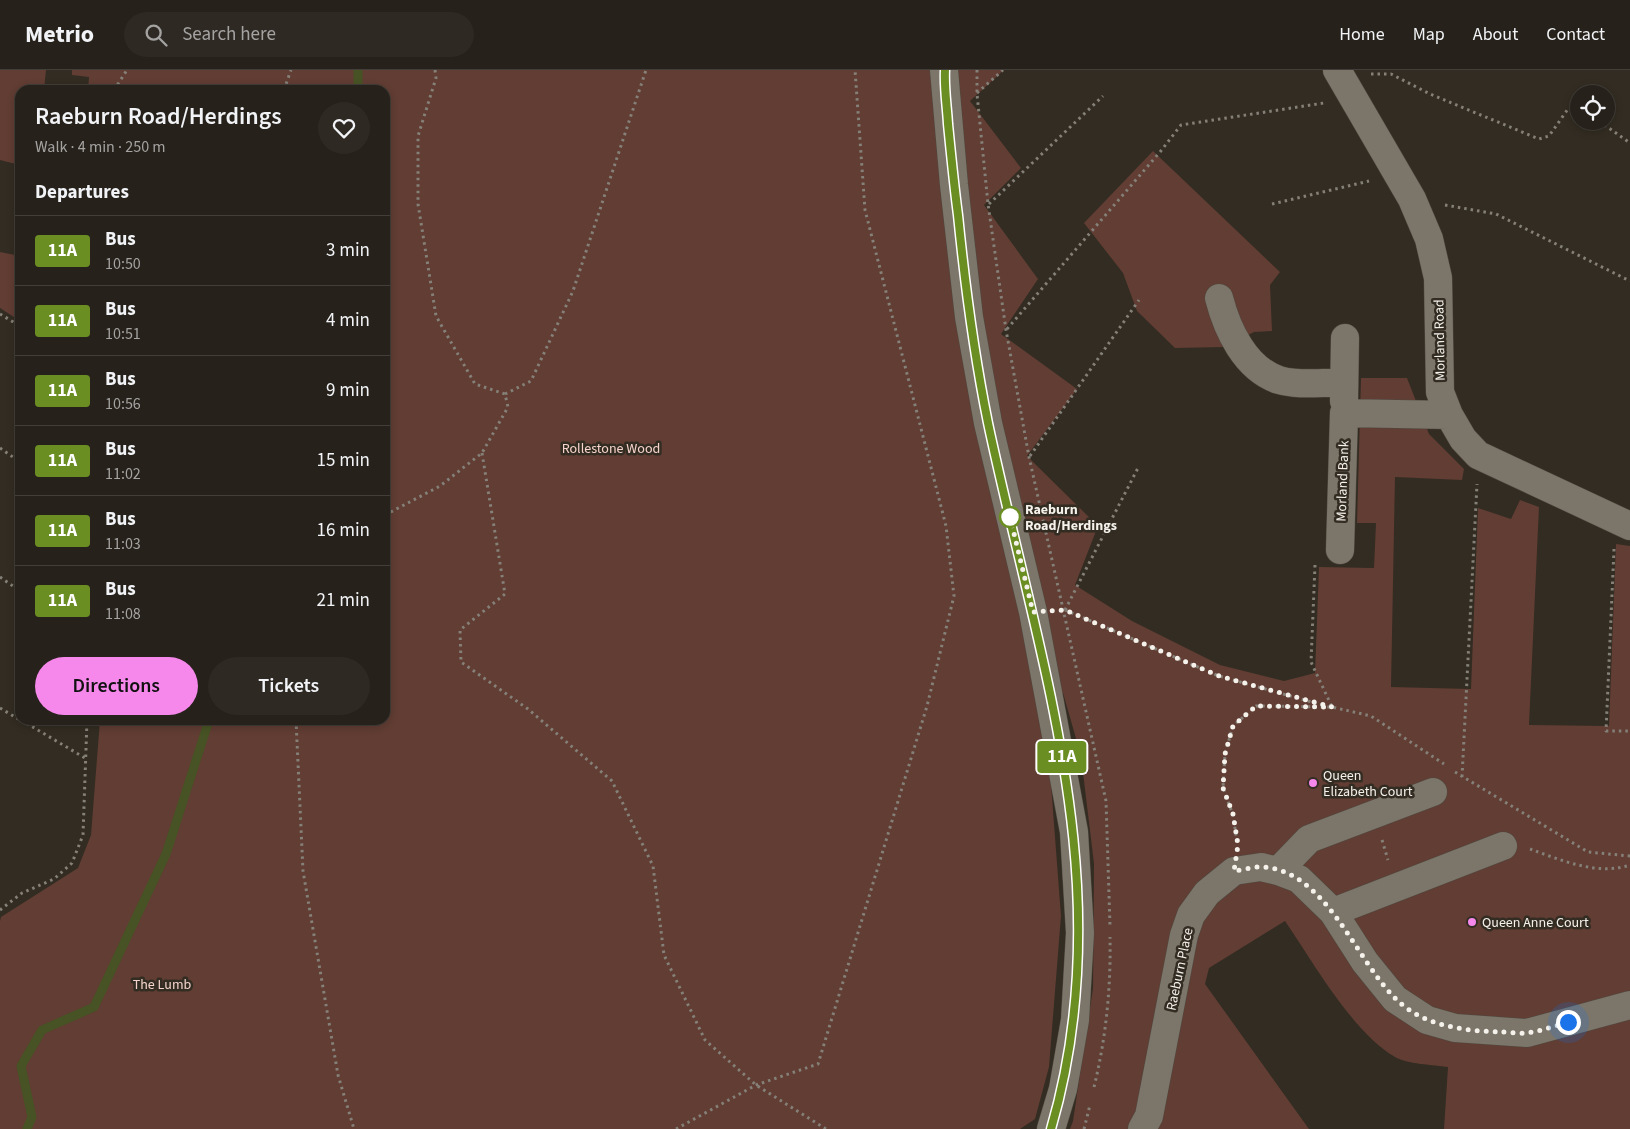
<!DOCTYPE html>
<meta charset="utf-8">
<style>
body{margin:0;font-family:"Source Sans 3",sans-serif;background:#2e2923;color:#f1f3f6;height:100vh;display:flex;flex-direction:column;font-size:19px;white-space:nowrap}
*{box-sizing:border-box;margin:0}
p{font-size:16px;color:#a4a3a2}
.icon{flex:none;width:28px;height:28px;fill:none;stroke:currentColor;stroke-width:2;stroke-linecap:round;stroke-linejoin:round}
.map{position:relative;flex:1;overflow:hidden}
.sheet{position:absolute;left:15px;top:15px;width:375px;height:640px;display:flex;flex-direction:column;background:#26211a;border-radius:15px;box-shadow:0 2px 8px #0003,0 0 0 1px #423e39}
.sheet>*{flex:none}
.badge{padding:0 10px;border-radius:4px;font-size:18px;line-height:32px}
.buttons{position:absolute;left:1570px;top:15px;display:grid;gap:10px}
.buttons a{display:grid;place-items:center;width:45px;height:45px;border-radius:50%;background:#26211a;box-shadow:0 2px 8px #0003,0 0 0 1px #423e39;font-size:25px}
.you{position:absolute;width:25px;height:25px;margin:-12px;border:4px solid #fff;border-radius:50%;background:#1a73e8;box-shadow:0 0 0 8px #1a73e833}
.map>.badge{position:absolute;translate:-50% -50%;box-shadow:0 0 0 2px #fff}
h2{padding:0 20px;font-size:19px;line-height:45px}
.round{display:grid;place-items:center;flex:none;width:52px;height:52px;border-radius:26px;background:#2e2923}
.headline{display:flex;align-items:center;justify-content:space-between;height:85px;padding:0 20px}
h1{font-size:24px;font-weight:600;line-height:38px}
.button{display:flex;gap:10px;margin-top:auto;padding:10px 20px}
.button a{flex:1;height:58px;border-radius:30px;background:#f688ec;color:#111;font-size:20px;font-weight:600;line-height:58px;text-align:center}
.button a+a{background:#2e2923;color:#f1f3f6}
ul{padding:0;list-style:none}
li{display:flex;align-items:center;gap:15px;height:70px;padding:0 20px;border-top:1px solid #423e39}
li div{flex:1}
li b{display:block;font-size:19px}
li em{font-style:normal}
li .badge{min-width:55px;font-weight:700;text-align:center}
header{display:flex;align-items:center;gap:30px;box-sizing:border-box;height:70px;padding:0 25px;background:#26211a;border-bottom:1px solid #423e39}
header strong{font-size:24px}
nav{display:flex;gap:28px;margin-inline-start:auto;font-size:18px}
.search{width:350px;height:45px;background:#2e2923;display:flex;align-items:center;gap:12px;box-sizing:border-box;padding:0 18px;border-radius:28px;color:#a4a3a2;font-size:19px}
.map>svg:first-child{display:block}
</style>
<header>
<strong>Metrio</strong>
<div class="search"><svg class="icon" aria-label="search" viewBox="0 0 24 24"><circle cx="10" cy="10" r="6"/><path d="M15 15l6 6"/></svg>Search here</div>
<nav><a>Home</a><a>Map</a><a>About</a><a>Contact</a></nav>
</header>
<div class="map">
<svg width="1630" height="1059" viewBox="0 0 1630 1059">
<rect width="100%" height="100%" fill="#322c22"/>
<path fill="#613d33" d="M 0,0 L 46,0 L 44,20 L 20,20 L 20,95 L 0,90 Z
M 72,0 L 1004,0 L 970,31 L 1021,98 L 984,135 L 1038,209 L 1001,264 L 1077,319 L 1027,386 L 1098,456 L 1075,515 L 1132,551 L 1220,595 L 1284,611 L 1315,603 L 1319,497 L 1374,498 L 1376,453 L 1357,453 L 1361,308 L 1407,308 L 1429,364 L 1464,399 L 1462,410 L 1395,407 L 1391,617 L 1471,619 L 1478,438 L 1511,449 L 1520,430 L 1539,437 L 1529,655 L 1609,656 L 1616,474 L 1630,476 L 1630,1059 L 1444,1059 L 1448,997 C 1434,995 1406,994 1395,987 C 1353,963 1313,892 1285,851 L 1209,898 L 1205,914 L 1309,1059 L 1070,1059 L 1073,1051 L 1093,918 L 1094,794 L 1081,686 L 1063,623 L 1051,714 L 1061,846 L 1049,997 L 1035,1049 L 1020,1059 L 0,1059 L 0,851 L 1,847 L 78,798 L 91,765 L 100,650 L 385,650 L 385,20 L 88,20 L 89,7 L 72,5 Z
M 1153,81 L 1280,202 L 1270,215 L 1272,261 L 1254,262 L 1226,277 L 1175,278 L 1137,241 L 1123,203 L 1084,153 Z
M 20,163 L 20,251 L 0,238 L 0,182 L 15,185 Z"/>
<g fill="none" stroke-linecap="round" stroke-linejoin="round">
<path stroke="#475324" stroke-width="9" d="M 358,0 L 358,20
M 27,1059 L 32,1047 L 21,996 L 42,960 L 94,937 L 166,784 L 209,650"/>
<g stroke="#4f4941" stroke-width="29">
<path id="minor" d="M 944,0 L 954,115 L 969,247 L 988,353 L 1033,542 L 1074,762 L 1080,863 L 1075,950 L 1063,1019 L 1051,1059
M 1337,0 L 1412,129 L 1429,169 L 1438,208 L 1440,322 L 1449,345 L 1463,369 L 1478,385 L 1630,456
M 1219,228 C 1227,259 1245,299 1279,310 C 1299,316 1324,312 1344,313
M 1344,331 L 1345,268
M 1340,480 L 1344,343 L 1449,345
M 1278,801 L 1309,769 L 1433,722
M 1333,842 L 1503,776
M 1142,1059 L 1149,1046 L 1184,865 L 1191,845 L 1207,823 L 1234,801 L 1261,797 L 1278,801 L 1299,809 L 1333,842 L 1365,892 L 1395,929 L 1427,950 L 1455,958 L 1527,963 L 1630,935"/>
</g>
<path stroke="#858078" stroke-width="3" stroke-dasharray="2.5 4" stroke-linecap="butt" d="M 977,0 L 977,24 L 988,134 L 1006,260 L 1029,387 L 1106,731 L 1110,856
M 1371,4 L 1391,4 L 1430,24 L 1539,69 L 1549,66 L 1568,39 L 1579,40
M 114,20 L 127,0
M 284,20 L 291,0
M 977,23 L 1003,0
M 1599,51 L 1630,73
M 989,134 L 1103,26
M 1272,134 L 1369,111
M 1445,135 L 1496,144 L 1630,211
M 0,244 L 20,256
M 1007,259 L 1160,82 L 1181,55 L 1324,33
M 505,324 L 531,311 L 573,221 L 646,0
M 0,378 L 20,392
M 482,383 L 505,524 L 460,560 L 461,592 L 528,639 L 612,711 L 653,796 L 664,885 L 705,970 L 756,1015 L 826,1059
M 1030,386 L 1139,230
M 385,445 L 440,416 L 482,383 L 508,337 L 505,324 L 475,314 L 436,246 L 418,134 L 418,66 L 436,8 L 435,0
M 1614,479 L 1606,661 L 1630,661
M 1315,495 L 1311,592 L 1332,637
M 0,507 L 20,521
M 1065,540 L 1219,606 L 1326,636
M 1065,540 L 1139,396
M 0,638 L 20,650
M 21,650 L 85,688
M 296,650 L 303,801 L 338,1005 L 354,1059
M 1455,702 L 1588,782 L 1630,786
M 1462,707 L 1477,414
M 1382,770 L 1388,790
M 1237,772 L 1233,745 L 1223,718 L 1225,684 L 1233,656 L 1256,636 L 1332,637 L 1371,646 L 1444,694
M 1530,779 C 1561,790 1597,806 1630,795
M 0,840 L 22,823 L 54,809 L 72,793 L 83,765 L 87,650
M 1094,1017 C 1106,968 1111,918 1110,867
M 676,1059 L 756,1015 L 818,994 L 927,636 L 954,526 L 946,456 L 865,140 L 855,0
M 1084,1059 L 1090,1035"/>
<use href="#minor" stroke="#7c7569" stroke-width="28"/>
</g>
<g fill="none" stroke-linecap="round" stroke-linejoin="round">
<g stroke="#fff" stroke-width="11">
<path id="line" d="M 945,0 C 944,18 947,36 948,54 C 951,84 954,115 958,145 C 965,215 974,284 988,353 C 1038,589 1122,817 1051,1059"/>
</g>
<use href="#line" stroke="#6b8e23" stroke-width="8"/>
<path stroke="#f5f1eb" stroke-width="5" stroke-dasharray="0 9" d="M 1010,447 L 1033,542 L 1065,540 L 1219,606 L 1332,637 L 1256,636 L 1233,656 L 1225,684 L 1223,718 L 1233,744 L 1238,775 L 1234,801 C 1242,800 1252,797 1260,797 C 1325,798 1355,889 1395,928 C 1422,956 1464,961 1501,962 C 1509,962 1519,964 1527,963 C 1541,961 1555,956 1568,952"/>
</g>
<circle fill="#fff" stroke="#6b8e23" stroke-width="2.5" cx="1010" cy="447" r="10"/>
<g fill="#f688ec" stroke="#322c22" stroke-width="2">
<circle cx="1313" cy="713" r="5"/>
<circle cx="1472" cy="852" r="5"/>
</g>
<g text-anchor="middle" stroke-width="5" stroke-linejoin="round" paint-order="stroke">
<g font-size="14" fill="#f5f1eb" stroke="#322c22">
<text transform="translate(1439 270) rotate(-91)" y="5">Morland Road</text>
<text transform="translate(1342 411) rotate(-88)" y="5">Morland Bank</text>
<text transform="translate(1179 899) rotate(-78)" y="5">Raeburn Place</text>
</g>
<g font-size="14" fill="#f6d4cb" stroke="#322c22">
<text x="611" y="383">Rollestone Wood</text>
<text x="162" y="919">The Lumb</text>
</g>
<g font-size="14" font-weight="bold" fill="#f5f1eb" stroke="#322c22" text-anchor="start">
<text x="1025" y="444">Raeburn<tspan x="1025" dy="16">Road/Herdings</tspan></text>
</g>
<g font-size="14" fill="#f5f1eb" stroke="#322c22" text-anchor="start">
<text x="1323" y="710">Queen<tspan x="1323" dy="16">Elizabeth Court</tspan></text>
<text x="1482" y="857">Queen Anne Court</text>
</g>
</g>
</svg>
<div class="buttons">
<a><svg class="icon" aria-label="locate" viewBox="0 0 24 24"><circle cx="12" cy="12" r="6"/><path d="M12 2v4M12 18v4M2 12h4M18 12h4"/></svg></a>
</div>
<div class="you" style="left:1568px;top:952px"></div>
<b class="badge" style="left:1062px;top:687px;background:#6b8e23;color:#fff">11A</b>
<section class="sheet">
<div class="headline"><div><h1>Raeburn Road/Herdings</h1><p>Walk · 4 min · 250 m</p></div><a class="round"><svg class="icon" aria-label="heart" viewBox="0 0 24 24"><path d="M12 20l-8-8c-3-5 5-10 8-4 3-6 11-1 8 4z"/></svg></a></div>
<h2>Departures</h2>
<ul>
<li><span class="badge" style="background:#6b8e23;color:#fff">11A</span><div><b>Bus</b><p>10:50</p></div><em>3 min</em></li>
<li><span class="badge" style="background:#6b8e23;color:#fff">11A</span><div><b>Bus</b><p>10:51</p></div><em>4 min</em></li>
<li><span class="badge" style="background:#6b8e23;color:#fff">11A</span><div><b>Bus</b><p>10:56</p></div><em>9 min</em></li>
<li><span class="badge" style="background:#6b8e23;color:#fff">11A</span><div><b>Bus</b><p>11:02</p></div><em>15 min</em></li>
<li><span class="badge" style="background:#6b8e23;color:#fff">11A</span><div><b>Bus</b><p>11:03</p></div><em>16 min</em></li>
<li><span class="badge" style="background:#6b8e23;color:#fff">11A</span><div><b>Bus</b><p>11:08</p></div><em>21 min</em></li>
</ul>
<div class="button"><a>Directions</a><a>Tickets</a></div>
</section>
</div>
